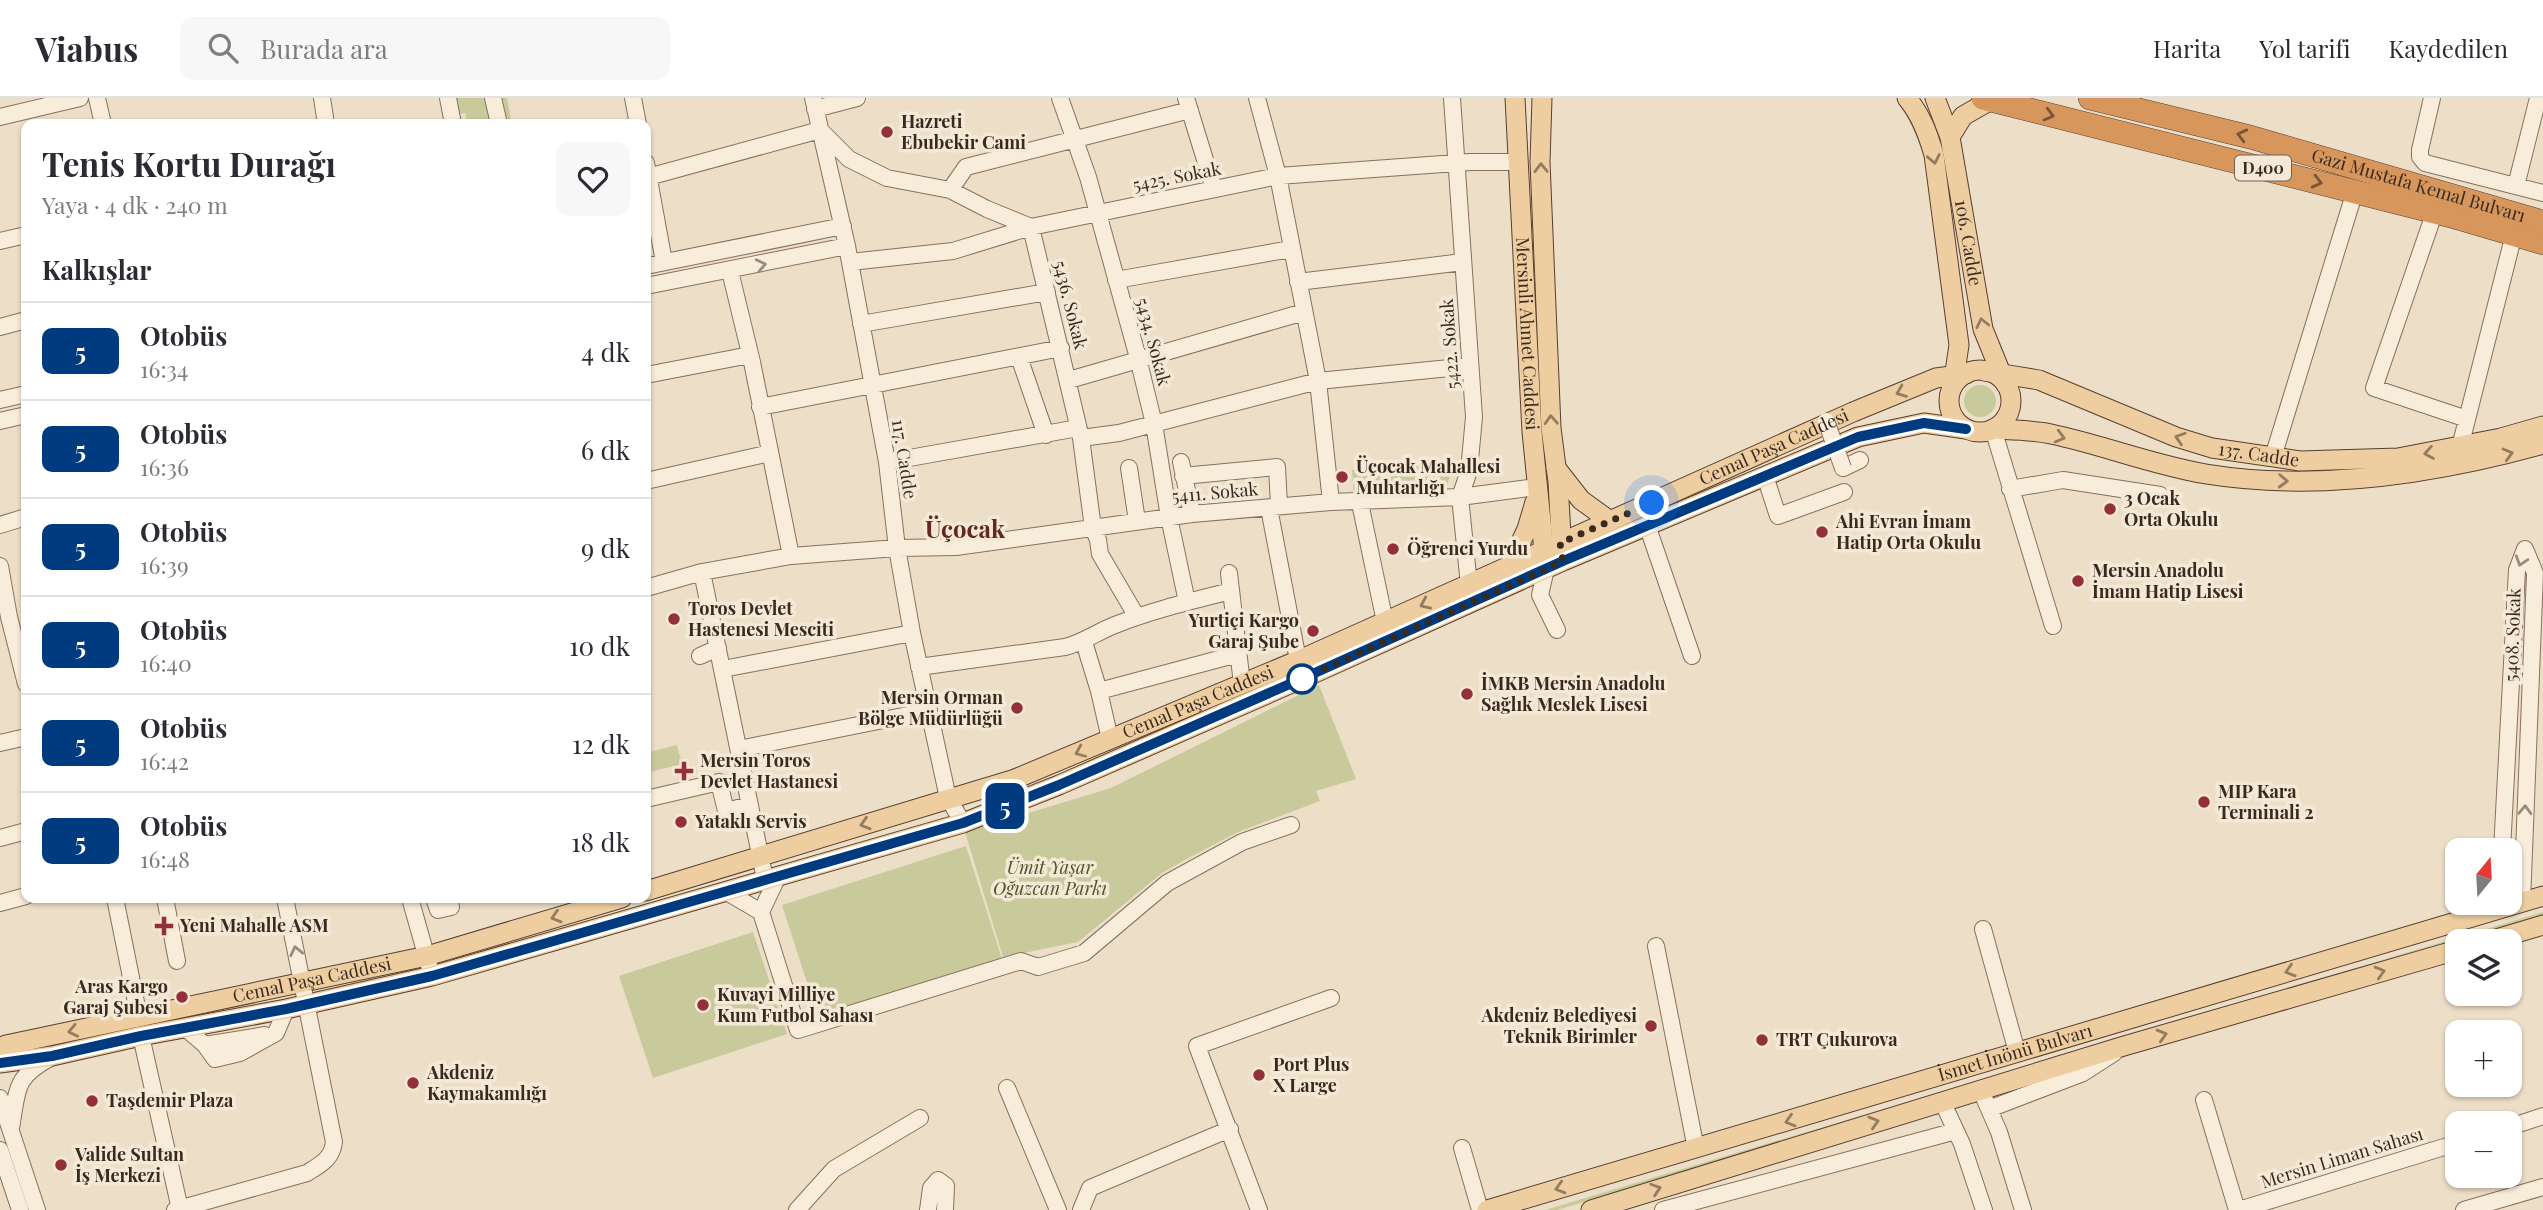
<!DOCTYPE html>
<html lang="tr">
<meta charset="utf-8">
<style>
body{margin:0;font-family:"Playfair Display",serif;background:#f7f7f7;color:#2b2b33;height:100vh;display:flex;flex-direction:column;font-size:26px;white-space:nowrap}
*{box-sizing:border-box;margin:0}
p{font-size:23px;color:#7c7c81}
.icon{flex:none;width:38px;height:38px;fill:none;stroke:currentColor;stroke-width:2;stroke-linecap:round;stroke-linejoin:round}
.map{position:relative;flex:1;overflow:hidden}
.side{position:absolute;left:21px;top:21px;width:630px;height:784px;display:flex;flex-direction:column;background:#fff;border-radius:14px;box-shadow:0 2px 5px #0004}
.side>*{flex:none}
.badge{padding:0 14px;border-radius:10px;font-size:24px;line-height:46px}
.needle{width:46px;rotate:18deg}
.buttons{position:absolute;left:2445px;top:740px;display:grid;gap:14px}
.buttons a{display:grid;place-items:center;width:77px;height:77px;border-radius:14px;background:#fff;box-shadow:0 2px 5px #0004;font-size:35px}
.you{position:absolute;width:35px;height:35px;margin:-18px;border:5px solid #fff;border-radius:50%;background:#1a73e8;box-shadow:0 0 0 10px #1a73e833}
.map>.badge{position:absolute;translate:-50% -50%;box-shadow:0 0 0 4px #fff}
h2{padding:0 21px;font-size:26px;line-height:63px}
.round{display:grid;place-items:center;flex:none;width:74px;height:74px;border-radius:14px;background:#f7f7f7}
.summary{display:flex;align-items:center;justify-content:space-between;height:119px;padding:0 21px}
h1{font-size:33px;font-weight:700;line-height:52px}
ul{padding:0;list-style:none}
li{display:flex;align-items:center;gap:21px;height:98px;padding:0 21px;border-top:2px solid #e1e1e2}
li div{flex:1}
li b{display:block;font-size:26px}
li em{font-style:normal}
li .badge{min-width:77px;font-weight:700;text-align:center}
header{display:flex;align-items:center;gap:42px;box-sizing:border-box;height:98px;padding:0 35px;background:#fff;border-bottom:2px solid #e1e1e2}
header strong{font-size:33px}
nav{display:flex;gap:38px;margin-inline-start:auto;font-size:24px}
.search{width:490px;height:63px;background:#f7f7f7;display:flex;align-items:center;gap:18px;box-sizing:border-box;padding:0 24px;border-radius:14px;color:#7c7c81;font-size:26px}
.map>svg:first-child{display:block}
</style>
<header>
<strong>Viabus</strong>
<div class="search"><svg class="icon" aria-label="search" viewBox="0 0 24 24"><circle cx="10" cy="10" r="6"/><path d="M15 15l6 6"/></svg>Burada ara</div>
<nav><a>Harita</a><a>Yol tarifi</a><a>Kaydedilen</a></nav>
</header>
<div class="map">
<svg width="2543" height="1112" viewBox="0 0 2543 1112">
<rect width="100%" height="100%" fill="#eddec7"/>
<path fill="#c9ca9b" d="M 454,0 L 507,0 L 512,26 L 467,26 L 465,15 L 457,16 Z
M1964 303a16 16 0 1 1 32 0a16 16 0 1 1-32 0Z
M 1455,363 L 1447,387 L 1441,391 L 1354,397 L 1352,372 Z
M 1319,587 L 1356,681 L 1316,693 L 1320,703 L 1238,734 L 1183,763 L 1162,775 L 1078,844 L 1003,859 L 965,734 L 1111,690 Z
M 677,647 L 682,666 L 646,675 L 646,655 Z
M 966,748 L 1002,861 L 818,919 L 782,807 Z
M 2543,814 L 2543,819 L 1557,1112 L 1545,1112 Z
M 753,834 L 787,936 L 653,980 L 619,878 Z"/>
<g fill="none" stroke-linecap="round" stroke-linejoin="round">
<g stroke="#88705d" stroke-width="18">
<path id="minor" d="M 97,0 L 103,26
M 322,0 L 326,26
M 448,0 L 453,26
M 493,0 L 499,26
M 633,0 L 638,26
M 813,0 L 847,148 L 887,364 L 897,450 L 912,535 L 948,700 L 963,725
M 1060,0 L 1088,79 L 1137,256 L 1154,326 L 1169,419 L 1187,504
M 1186,0 L 1214,91
M 1257,0 L 1278,78 L 1318,283 L 1331,404
M 1452,0 L 1474,319 L 1469,373 L 1460,399 L 1469,487
M 2432,0 L 2420,52 L 2420,59 L 2425,65 L 2543,95
M 815,11 L 857,0
M 0,19 L 80,0
M 646,65 L 664,164
M 648,79 L 820,32 L 849,61 L 887,80 L 950,92 L 987,111 L 1031,129 L 1081,340 L 1093,430 L 1098,442 L 1100,456 L 1137,519
M 2516,88 L 2538,0
M 950,92 L 966,69 L 1190,12
M 2435,113 L 2374,290 L 2467,321
M 0,143 L 26,137
M 850,164 L 953,153 L 1031,129 L 1278,78 L 1470,64 L 1517,64
M 646,168 L 843,128
M 730,173 L 752,264 L 791,458
M 1116,182 L 1291,151
M 1298,184 L 1463,164
M 646,188 L 847,148
M 861,226 L 1047,194
M 0,229 L 26,222
M 1019,259 L 1046,337
M 646,277 L 750,257
M 1069,282 L 1304,214
M 0,302 L 26,296
M 760,309 L 1061,250
M 0,323 L 26,317
M 1993,331 L 2053,528
M 1081,340 L 1119,335 L 1318,283 L 1470,268
M 2460,349 L 2514,136
M 2273,359 L 2355,93
M 887,364 L 1078,330
M 1181,364 L 1192,416
M 1129,370 L 1137,423
M 1843,370 L 1860,362
M 1183,378 L 1277,369 L 1279,408
M 1765,378 L 1778,418 L 1844,394
M 646,383 L 770,355
M 2010,391 L 2063,382 L 2160,397
M 1360,405 L 1385,524
M 1269,410 L 1298,562
M 0,427 L 26,419
M 1647,427 L 1692,558
M 0,468 L 9,519 L 26,586
M 1546,471 L 1540,497 L 1557,532
M 702,474 L 765,781
M 1229,475 L 1242,586
M 646,490 L 702,474 L 791,458 L 897,450 L 956,449 L 1192,416 L 1331,404 L 1460,399 L 1537,389
M 1084,544 L 1099,593 L 1110,641
M 700,558 L 718,550
M 919,569 L 1065,549 C 1084,544 1097,534 1115,527 C 1153,512 1192,503 1231,493
M 723,571 L 912,535
M 1099,593 L 1238,556
M 0,645 L 26,639
M 739,651 L 928,613
M 646,701 L 719,684 L 726,713 L 750,707
M 0,740 L 26,733
M 2502,752 L 2517,472 L 2525,451 L 2535,475 L 2522,804
M 725,793 L 761,814 L 798,932 L 1021,863 L 1038,869 L 1084,855 L 1167,785 L 1242,744 L 1291,727
M 115,800 L 139,919
M 165,800 L 177,863
M 410,800 L 432,878
M 434,800 L 438,812 L 451,809 L 448,800
M 0,805 L 26,798
M 761,814 L 778,778
M 1983,831 L 2017,954
M 1656,848 L 1696,1051
M 185,930 L 205,947 L 215,961 L 240,955 L 276,935 L 286,911
M 141,938 L 180,1111
M 205,947 L 265,937
M 1007,990 L 1058,1112
M 0,1000 L 37,1112
M 1985,1002 L 1999,1034 L 2023,1112
M 2204,1002 L 2237,1112
M 1942,1003 L 1962,1046 L 1984,1112
M 1989,1011 L 2083,975 L 2114,955
M 2510,1029 L 2543,1018
M 11,1030 C 18,992 13,980 50,960
M 1462,1050 L 1480,1112
M 0,1052 L 20,1112
M 175,1112 L 307,1075 C 321,1066 332,1061 334,1044 L 285,800
M 797,1112 L 834,1071 L 920,1020
M 928,1112 L 931,1090 L 938,1082 L 946,1088 L 945,1112
M 1081,1112 L 1090,1090 L 1230,1031
M 1259,1112 L 1197,948 L 1331,900
M 1663,1112 L 1956,1033
M 2239,1112 L 2457,1045
M 2464,1112 L 2543,1089"/>
</g>
<g stroke="#563f31" stroke-width="21">
<g id="major">
<path id="s1" d="M 1515,0 L 1532,334 L 1545,463"/>
<path d="M 1542,0 L 1540,64 L 1551,330 L 1558,384 L 1562,455"/>
<path d="M 1907,0 C 1921,17 1928,36 1934,57 L 1959,247 L 1953,287"/>
<path id="s2" d="M 1935,0 L 1950,39 L 1983,231 L 2005,285"/>
<path d="M 1950,39 L 1963,18 L 1991,2"/>
<circle cx="1980" cy="303" r="31"/>
<path id="s3" d="M 1984,273 L 2039,282 L 2176,339 L 2212,350 L 2300,363 L 2398,360 L 2501,340 L 2543,328"/>
<path d="M 1993,331 C 2012,332 2032,332 2051,336 C 2103,347 2153,367 2206,376 C 2317,394 2435,376 2543,346"/>
<path d="M 1556,370 L 1581,402 L 1610,423"/>
<path d="M 1509,469 L 1527,431 L 1535,404"/>
<path id="s4" d="M 646,793 L 1015,681 L 1304,560 L 1853,314 L 1936,280 L 1966,276"/>
<path d="M 2486,844 L 2543,827"/>
<path id="s5" d="M 0,951 L 6,947 L 427,858 L 622,800"/>
<path d="M 0,965 L 52,958 L 141,938 L 286,911 L 432,878 L 963,725 L 1059,687 L 1308,578 L 1563,463 L 1858,339 L 1924,325 L 1966,331"/>
<path id="s6" d="M 1487,1112 L 2543,798"/>
<path d="M 1591,1112 L 2124,948 L 2457,852"/>
</g>
</g>
<g stroke="#563f31" stroke-width="24">
<g id="highway">
<path d="M 1983,0 L 2451,118 L 2543,145"/>
<path id="s7" d="M 2090,0 L 2250,39 L 2543,124"/>
</g>
</g>
<use href="#minor" stroke="#f8ecda" stroke-width="16"/>
<use href="#major" stroke="#eecea1" stroke-width="19"/>
<use href="#highway" stroke="#d7965c" stroke-width="23"/>
<g stroke="#88705d" stroke-width="18" stroke-linecap="butt">
<path id="minor-bridge" d="M 1826,323 L 1843,370"/>
</g>
<use href="#minor-bridge" stroke="#f8ecda" stroke-width="16"/>
</g>
<defs><path id="oneway-chevron" d="M-2-3.5L2.5 0L-2 3.5" fill="none" stroke-width="1.6" stroke-linecap="round" stroke-linejoin="round" transform="scale(1.75)"/></defs>
<g stroke="#785538">
<use href="#oneway-chevron" transform="translate(2049 17) rotate(15)"/>
<use href="#oneway-chevron" transform="translate(2242 37) rotate(-166)"/>
<use href="#oneway-chevron" transform="translate(2317 84) rotate(14)"/>
</g>
<g stroke="#947c60">
<use href="#oneway-chevron" transform="translate(1934 61) rotate(79)"/>
<use href="#oneway-chevron" transform="translate(1541 70) rotate(-91)"/>
<use href="#oneway-chevron" transform="translate(1982 225) rotate(-103)"/>
<use href="#oneway-chevron" transform="translate(1901 294) rotate(158)"/>
<use href="#oneway-chevron" transform="translate(1551 322) rotate(-93)"/>
<use href="#oneway-chevron" transform="translate(2060 339) rotate(15)"/>
<use href="#oneway-chevron" transform="translate(2180 340) rotate(-162)"/>
<use href="#oneway-chevron" transform="translate(2429 355) rotate(170)"/>
<use href="#oneway-chevron" transform="translate(2508 356) rotate(-15)"/>
<use href="#oneway-chevron" transform="translate(2283 383) rotate(2)"/>
<use href="#oneway-chevron" transform="translate(1425 506) rotate(156)"/>
<use href="#oneway-chevron" transform="translate(1080 654) rotate(157)"/>
<use href="#oneway-chevron" transform="translate(865 726) rotate(163)"/>
<use href="#oneway-chevron" transform="translate(556 819) rotate(163)"/>
<use href="#oneway-chevron" transform="translate(2290 873) rotate(163)"/>
<use href="#oneway-chevron" transform="translate(2380 874) rotate(-16)"/>
<use href="#oneway-chevron" transform="translate(73 933) rotate(168)"/>
<use href="#oneway-chevron" transform="translate(2162 937) rotate(-16)"/>
<use href="#oneway-chevron" transform="translate(1790 1023) rotate(163)"/>
<use href="#oneway-chevron" transform="translate(1874 1024) rotate(-17)"/>
<use href="#oneway-chevron" transform="translate(1560 1090) rotate(164)"/>
<use href="#oneway-chevron" transform="translate(1656 1091) rotate(-18)"/>
</g>
<g stroke="#988b7d">
<use href="#oneway-chevron" transform="translate(761 167) rotate(-12)"/>
<use href="#oneway-chevron" transform="translate(2521 463) rotate(108)"/>
<use href="#oneway-chevron" transform="translate(2525 712) rotate(-88)"/>
<use href="#oneway-chevron" transform="translate(296 853) rotate(-102)"/>
</g>
<g fill="none" stroke-linecap="round" stroke-linejoin="round">
<g stroke="#fff" stroke-width="16">
<path id="line" d="M 0,965 L 52,958 L 141,938 L 286,911 L 432,878 L 963,725 L 1059,687 L 1308,578 L 1563,463 L 1858,339 L 1924,325 L 1966,331"/>
</g>
<use href="#line" stroke="#003b80" stroke-width="10"/>
<path stroke="#392a20" stroke-width="7" stroke-dasharray="0 12.6" d="M 1302,581 L 1546,471 L 1563,463 L 1560,445 L 1652,405"/>
</g>
<g fill="#94303a" stroke="#f4e9d6" stroke-width="2.5">
<circle cx="887" cy="34" r="7"/>
<circle cx="1342" cy="379" r="7"/>
<circle cx="2110" cy="411" r="7"/>
<circle cx="1822" cy="434" r="7"/>
<circle cx="1393" cy="451" r="7"/>
<circle cx="2078" cy="483" r="7"/>
<circle cx="674" cy="521" r="7"/>
<circle cx="1313" cy="533" r="7"/>
<circle cx="1467" cy="596" r="7"/>
<circle cx="1017" cy="610" r="7"/>
<path d="M680.5 662.5h7v7h7v7h-7v7h-7v-7h-7v-7h7z"/>
<circle cx="2204" cy="704" r="7"/>
<circle cx="681" cy="724" r="7"/>
<path d="M160.5 817.5h7v7h7v7h-7v7h-7v-7h-7v-7h7z"/>
<circle cx="182" cy="899" r="7"/>
<circle cx="703" cy="907" r="7"/>
<circle cx="1651" cy="928" r="7"/>
<circle cx="1762" cy="942" r="7"/>
<circle cx="1259" cy="977" r="7"/>
<circle cx="413" cy="985" r="7"/>
<circle cx="92" cy="1003" r="7"/>
<circle cx="61" cy="1067" r="7"/>
</g>
<circle fill="#fff" stroke="#003b80" stroke-width="3.5" cx="1302" cy="581" r="14"/>
<g text-anchor="middle" stroke-width="7" stroke-linejoin="round" paint-order="stroke">
<rect fill="#f4e9d6" stroke="#716357" stroke-width="2" x="2235" y="57.5" width="56" height="25" rx="5"/>
<g font-size="16" font-weight="bold" fill="#392a20">
<text x="2263" y="76">D400</text>
</g>
<g font-size="18" font-weight="bold" fill="#392a20" stroke="#f4e9d6" text-anchor="start">
<text x="901" y="30">Hazreti<tspan x="901" dy="21">Ebubekir Cami</tspan></text>
<text x="1356" y="375">Üçocak Mahallesi<tspan x="1356" dy="21">Muhtarlığı</tspan></text>
<text x="2124" y="407">3 Ocak<tspan x="2124" dy="21">Orta Okulu</tspan></text>
<text x="1836" y="430">Ahi Evran İmam<tspan x="1836" dy="21">Hatip Orta Okulu</tspan></text>
<text x="1407" y="457">Öğrenci Yurdu</text>
<text x="2092" y="479">Mersin Anadolu<tspan x="2092" dy="21">İmam Hatip Lisesi</tspan></text>
<text x="688" y="517">Toros Devlet<tspan x="688" dy="21">Hastenesi Mesciti</tspan></text>
<text x="1299" y="529" text-anchor="end">Yurtiçi Kargo<tspan x="1299" dy="21">Garaj Şube</tspan></text>
<text x="1481" y="592">İMKB Mersin Anadolu<tspan x="1481" dy="21">Sağlık Meslek Lisesi</tspan></text>
<text x="1003" y="606" text-anchor="end">Mersin Orman<tspan x="1003" dy="21">Bölge Müdürlüğü</tspan></text>
<text x="700" y="669">Mersin Toros<tspan x="700" dy="21">Devlet Hastanesi</tspan></text>
<text x="2218" y="700">MIP Kara<tspan x="2218" dy="21">Terminali 2</tspan></text>
<text x="695" y="730">Yataklı Servis</text>
<text x="180" y="834">Yeni Mahalle ASM</text>
<text x="168" y="895" text-anchor="end">Aras Kargo<tspan x="168" dy="21">Garaj Şubesi</tspan></text>
<text x="717" y="903">Kuvayi Milliye<tspan x="717" dy="21">Kum Futbol Sahası</tspan></text>
<text x="1637" y="924" text-anchor="end">Akdeniz Belediyesi<tspan x="1637" dy="21">Teknik Birimler</tspan></text>
<text x="1776" y="948">TRT Çukurova</text>
<text x="1273" y="973">Port Plus<tspan x="1273" dy="21">X Large</tspan></text>
<text x="427" y="981">Akdeniz<tspan x="427" dy="21">Kaymakamlığı</tspan></text>
<text x="106" y="1009">Taşdemir Plaza</text>
<text x="75" y="1063">Valide Sultan<tspan x="75" dy="21">İş Merkezi</tspan></text>
</g>
<g font-size="18" fill="#392a20" stroke="#f4e9d6">
<text transform="translate(1177 79) rotate(-11)" y="6">5425. Sokak</text>
<text dy="6" stroke="none"><textPath href="#s7" startOffset="340">Gazi Mustafa Kemal Bulvarı</textPath></text>
<text dy="6" stroke="none"><textPath href="#s2" startOffset="149">106. Cadde</textPath></text>
<text transform="translate(1070 207) rotate(76)" y="6">5436. Sokak</text>
<text dy="6" stroke="none"><textPath href="#s1" startOffset="236">Mersinli Ahmet Caddesi</textPath></text>
<text transform="translate(1153 244) rotate(75)" y="6">5434. Sokak</text>
<text transform="translate(1450 246) rotate(-94)" y="6">5422. Sokak</text>
<text dy="6" stroke="none"><textPath href="#s4" startOffset="1214">Cemal Paşa Caddesi</textPath></text>
<text dy="6" stroke="none"><textPath href="#s3" startOffset="289">137. Cadde</textPath></text>
<text transform="translate(904 361) rotate(81)" y="6">117. Cadde</text>
<text transform="translate(1215 395) rotate(-5)" y="6">5411. Sokak</text>
<text transform="translate(2513 537) rotate(-88)" y="6">5408. Sokak</text>
<text dy="6" stroke="none"><textPath href="#s4" startOffset="584">Cemal Paşa Caddesi</textPath></text>
<text dy="6" stroke="none"><textPath href="#s5" startOffset="320">Cemal Paşa Caddesi</textPath></text>
<text dy="6" stroke="none"><textPath href="#s6" startOffset="551">İsmet İnönü Bulvarı</textPath></text>
<text transform="translate(2342 1060) rotate(-17)" y="6">Mersin Liman Sahası</text>
</g>
<g font-size="18" font-style="italic" fill="#4d5428" stroke="#f4e9d6">
<text x="1050" y="776">Ümit Yaşar<tspan x="1050" dy="21">Oğuzcan Parkı</tspan></text>
</g>
<g font-size="24" font-weight="bold" fill="#632921" stroke="#f4e9d6">
<text x="965" y="440">Üçocak</text>
</g>
</g>
</svg>
<div class="buttons">
<a><svg class="needle" viewBox="-14 -14 28 28"><path d="M0-13l5 13h-10z" fill="#e53935"/><path d="M0 13l5-13h-10z" fill="#7c7c81"/></svg></a>
<a><svg class="icon" aria-label="layers" viewBox="0 0 24 24"><path d="M12 4l9 5-9 5-9-5zM3 14l9 5 9-5"/></svg></a>
<a>+</a>
<a>−</a>
</div>
<div class="you" style="left:1652px;top:405px"></div>
<b class="badge" style="left:1005px;top:708px;background:#003b80;color:#fff">5</b>
<section class="side">
<div class="summary"><div><h1>Tenis Kortu Durağı</h1><p>Yaya · 4 dk · 240 m</p></div><a class="round"><svg class="icon" aria-label="heart" viewBox="0 0 24 24"><path d="M12 20l-8-8c-3-5 5-10 8-4 3-6 11-1 8 4z"/></svg></a></div>
<h2>Kalkışlar</h2>
<ul>
<li><span class="badge" style="background:#003b80;color:#fff">5</span><div><b>Otobüs</b><p>16:34</p></div><em>4 dk</em></li>
<li><span class="badge" style="background:#003b80;color:#fff">5</span><div><b>Otobüs</b><p>16:36</p></div><em>6 dk</em></li>
<li><span class="badge" style="background:#003b80;color:#fff">5</span><div><b>Otobüs</b><p>16:39</p></div><em>9 dk</em></li>
<li><span class="badge" style="background:#003b80;color:#fff">5</span><div><b>Otobüs</b><p>16:40</p></div><em>10 dk</em></li>
<li><span class="badge" style="background:#003b80;color:#fff">5</span><div><b>Otobüs</b><p>16:42</p></div><em>12 dk</em></li>
<li><span class="badge" style="background:#003b80;color:#fff">5</span><div><b>Otobüs</b><p>16:48</p></div><em>18 dk</em></li>
</ul>
</section>
</div>
